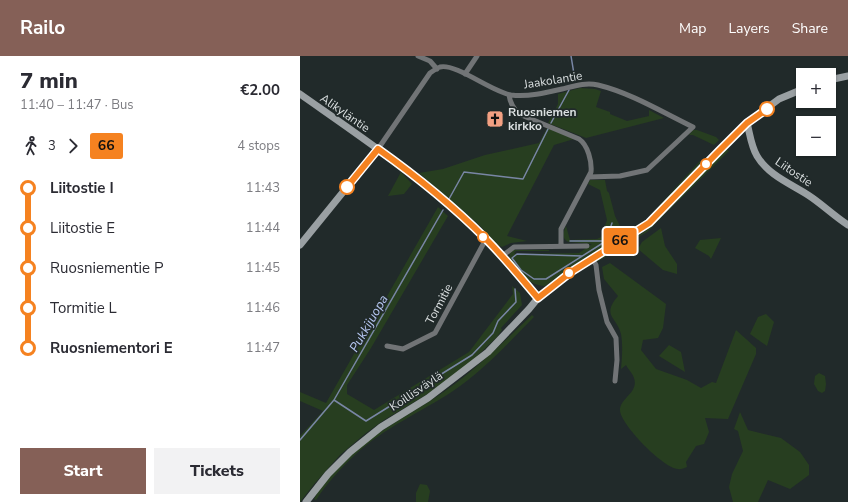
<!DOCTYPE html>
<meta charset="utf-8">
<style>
body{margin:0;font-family:"Nunito Sans",sans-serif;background:#f2f2f3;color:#2b2b33;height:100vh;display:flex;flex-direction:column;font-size:15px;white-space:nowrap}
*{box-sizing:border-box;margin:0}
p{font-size:13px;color:#7c7c81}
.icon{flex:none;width:22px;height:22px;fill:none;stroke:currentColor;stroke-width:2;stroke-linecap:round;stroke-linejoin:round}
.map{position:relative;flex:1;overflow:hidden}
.details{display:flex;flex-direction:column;background:#fff;width:300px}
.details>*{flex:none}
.badge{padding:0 8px;border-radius:3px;font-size:14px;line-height:26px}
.tools{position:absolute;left:496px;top:12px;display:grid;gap:8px}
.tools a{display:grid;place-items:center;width:40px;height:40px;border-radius:0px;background:#fff;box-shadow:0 1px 3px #0004;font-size:20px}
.map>.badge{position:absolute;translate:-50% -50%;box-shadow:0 0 0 2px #fff}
.legs{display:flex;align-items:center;gap:6px;height:44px;padding:0 20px;font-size:13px}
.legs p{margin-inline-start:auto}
.headline{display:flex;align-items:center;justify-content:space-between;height:68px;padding:0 20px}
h1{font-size:22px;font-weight:800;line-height:30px}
.primary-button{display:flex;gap:8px;margin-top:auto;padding:8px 20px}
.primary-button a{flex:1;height:46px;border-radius:0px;background:#856057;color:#fff;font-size:16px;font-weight:800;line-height:46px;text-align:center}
.primary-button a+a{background:#f2f2f3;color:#2b2b33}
ul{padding:0 20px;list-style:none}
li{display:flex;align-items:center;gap:14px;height:40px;font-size:15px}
li i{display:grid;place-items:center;width:6px;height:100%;margin:0 5px;background:currentColor}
li i::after{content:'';width:10px;height:10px;margin:-5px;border:3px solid;border-radius:50%;background:#fff}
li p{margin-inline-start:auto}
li:first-child i{background:linear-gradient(#0000 50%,currentColor 0)}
li:last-child i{background:linear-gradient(currentColor 50%,#0000 0)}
header{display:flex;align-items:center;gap:24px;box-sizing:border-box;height:56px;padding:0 20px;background:#856057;color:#fff}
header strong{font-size:19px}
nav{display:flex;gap:22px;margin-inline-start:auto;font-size:14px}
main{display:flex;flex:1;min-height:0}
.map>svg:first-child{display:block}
</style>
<header>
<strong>Railo</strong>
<nav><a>Map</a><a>Layers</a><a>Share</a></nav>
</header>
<main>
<section class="details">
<div class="headline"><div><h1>7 min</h1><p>11:40 – 11:47 · Bus</p></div><b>€2.00</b></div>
<div class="legs"><svg class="icon" aria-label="walk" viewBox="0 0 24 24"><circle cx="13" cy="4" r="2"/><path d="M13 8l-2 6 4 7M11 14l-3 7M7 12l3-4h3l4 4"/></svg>3<svg class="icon" aria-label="forward" viewBox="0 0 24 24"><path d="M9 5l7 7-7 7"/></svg><b class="badge" style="background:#f58220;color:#111">66</b><p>4 stops</p></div>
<ul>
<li><i style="color:#f58220"></i><b>Liitostie I</b><p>11:43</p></li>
<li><i style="color:#f58220"></i><span>Liitostie E</span><p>11:44</p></li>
<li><i style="color:#f58220"></i><span>Ruosniementie P</span><p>11:45</p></li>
<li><i style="color:#f58220"></i><span>Tormitie L</span><p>11:46</p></li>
<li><i style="color:#f58220"></i><b>Ruosniementori E</b><p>11:47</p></li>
</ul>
<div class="primary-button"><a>Start</a><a>Tickets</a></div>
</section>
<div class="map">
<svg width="548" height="446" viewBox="0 0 548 446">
<rect width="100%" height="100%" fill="#212a2a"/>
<path fill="#273e20" d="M 280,32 L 295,33 L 301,35 L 296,51 L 310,56 L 310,58 L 327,65 L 349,60 L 349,54 L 364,62 L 286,82 L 248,67 L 258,48 L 258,38 Z
M 247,72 L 274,83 L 254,89 L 207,180 L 227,185 L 211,187 L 202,191 C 193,187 187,177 180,170 C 160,152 140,135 119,117 L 143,113 L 185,99 L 239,87 Z
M 393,74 L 397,74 L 416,81 L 419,84 L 414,89 L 393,79 L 389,79 Z
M 426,93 L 429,95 L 353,170 L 347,176 L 297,206 L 298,202 C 313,194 330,186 344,176 C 375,152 397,119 426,93 Z
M 400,105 L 401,105 L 398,111 L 358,154 L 342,169 L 289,199 L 245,230 C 229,230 219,215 209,204 L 210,196 L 214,194 L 249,194 L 249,195 L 216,195 L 214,197 L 216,198 L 279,197 L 292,188 L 269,186 C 261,183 263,176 266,170 L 270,184 L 297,183 L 301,181 L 307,164 L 300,134 L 288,128 L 290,124 L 305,124 L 307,135 L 309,137 L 315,160 L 321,172 L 327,175 L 346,164 Z
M 101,116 L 112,128 L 104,138 L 88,140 Z
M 138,151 L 148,160 L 71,292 L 47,329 L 47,338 L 74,354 L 169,296 L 213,238 L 212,230 L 220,237 L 222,249 L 201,272 L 202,274 L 197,281 L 171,306 L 131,336 L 84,364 L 66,377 L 40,399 L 15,427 L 0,446 L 0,380 L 23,355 L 0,345 L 0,336 L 26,347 Z
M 361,172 L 365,190 L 377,208 L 377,218 L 363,214 L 338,193 L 342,186 Z
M 421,182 L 411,203 L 409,200 L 395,192 L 400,184 Z
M 310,207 L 366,248 L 363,272 L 358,282 L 343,284 L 341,294 L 356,313 L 387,324 L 401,332 L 412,326 L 416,327 L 436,274 L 456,292 L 456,298 L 428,363 L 405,362 L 409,376 L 404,388 L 396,390 L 386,406 L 387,411 C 384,412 380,414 378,413 C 363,412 320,368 320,354 C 320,342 339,337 334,322 C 333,318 328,313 326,309 L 321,313 C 322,302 323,289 321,278 C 317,261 301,260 318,240 L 304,223 L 302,211 Z
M 466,258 L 474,266 L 467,290 L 450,278 L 458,261 Z
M 232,259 L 234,261 C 208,287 184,314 153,335 C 121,356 84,372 56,398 C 41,412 27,427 16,444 L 14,443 C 40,392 100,366 145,335 C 177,313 204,285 232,259 Z
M 369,289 L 381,296 L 385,316 L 359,300 Z
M 519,317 L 525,320 L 526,328 L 525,335 L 522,337 L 518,335 L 514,328 L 515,320 Z
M 440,356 L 448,374 L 481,382 L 500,396 L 509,409 L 509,419 L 490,433 L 468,424 L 458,446 L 433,446 L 429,431 L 432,418 L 443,395 L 438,375 L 434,373 Z
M 120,428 L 127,429 L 130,435 L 128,446 L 116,446 L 116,437 Z"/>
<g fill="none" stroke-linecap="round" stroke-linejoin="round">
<path stroke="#7986a5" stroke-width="1.5" d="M 271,0 L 275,24
M 251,67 L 269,34
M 149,143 L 164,116 L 223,123 L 248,73
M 270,185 L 305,185
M 282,200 L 217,198 L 212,202 L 221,214 L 234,223 L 246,223 L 306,185 L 312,167
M 34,344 L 66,365 L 172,299 L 193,277 L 198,265 L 216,246 L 215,233
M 0,384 L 34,344 L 143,154"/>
<path stroke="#717476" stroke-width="5" d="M 118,0 L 130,5 L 137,13
M 165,18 L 177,0
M 209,39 C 210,47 213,52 219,58 L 279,83 C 288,89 292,106 291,116 L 261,173 L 261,190
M 78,93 L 130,17 C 133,15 137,12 140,11 C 156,7 192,36 211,39 C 228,41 245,37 262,33 C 274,30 286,26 298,29 C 331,37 362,56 393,71 L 347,114 L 320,120 L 289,121
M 202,200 L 214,191 L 287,190
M 292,202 L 296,209 L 299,234 L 307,266 L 316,282 L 317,304 L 315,325
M 87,290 L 103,293 L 135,277 L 186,183"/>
<path stroke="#9aa0a3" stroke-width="7" d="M 529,24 L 548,20
M 0,38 C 64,83 130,127 185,182 C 204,201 221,222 238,242
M 447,67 C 450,78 451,90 457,100 C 468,119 491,128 508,139 C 522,148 534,160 548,169
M 0,189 L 78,93
M 6,446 L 28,418 L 50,396 L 81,371 L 128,342 L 188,296 L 229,253 L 238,242 L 271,216 L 349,167 L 419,95 L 447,67 L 479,43 L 503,33"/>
</g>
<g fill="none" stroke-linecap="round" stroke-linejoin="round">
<g stroke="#fff" stroke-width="9">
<path id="line-1" d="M 47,131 L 78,93 C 116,120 152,149 185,182 C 204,201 221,222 238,242 L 271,216 L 349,167 L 419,95 L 447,67 L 467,53"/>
</g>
<use href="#line-1" stroke="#f58220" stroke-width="6"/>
</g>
<defs>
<g id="church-square" transform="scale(0.9)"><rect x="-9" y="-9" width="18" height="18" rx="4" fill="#f3a082" stroke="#212a2a"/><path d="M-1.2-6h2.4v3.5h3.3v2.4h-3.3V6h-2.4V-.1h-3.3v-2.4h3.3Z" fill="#111"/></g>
</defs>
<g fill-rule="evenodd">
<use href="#church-square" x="195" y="63"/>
</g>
<g fill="#fff" stroke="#f58220" stroke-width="2">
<circle cx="467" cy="53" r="7"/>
<circle cx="406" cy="108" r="5"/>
<circle cx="47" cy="131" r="7"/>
<circle cx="183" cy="181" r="5"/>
<circle cx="269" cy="217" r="5"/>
</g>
<g text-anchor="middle" stroke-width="3.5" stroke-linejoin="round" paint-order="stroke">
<g font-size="12" fill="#dadfe0" stroke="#212a2a">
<text transform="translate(253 24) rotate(-9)" y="4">Jaakolantie</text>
<text transform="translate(45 57) rotate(35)" y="4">Alikyläntie</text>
<text transform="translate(494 116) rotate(34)" y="4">Liitostie</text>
<text transform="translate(139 248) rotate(-62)" y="4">Tormitie</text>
<text transform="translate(116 335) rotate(-34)" y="4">Koillisväylä</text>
</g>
<g font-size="12" font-weight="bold" fill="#dadfe0" stroke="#212a2a" text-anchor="start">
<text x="208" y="60">Ruosniemen<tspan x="208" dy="14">kirkko</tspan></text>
</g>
<g font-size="13" font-style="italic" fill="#b8c9f4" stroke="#212a2a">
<text transform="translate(68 267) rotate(-60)" y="5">Pukkijuopa</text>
</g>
</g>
</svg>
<div class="tools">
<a>+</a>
<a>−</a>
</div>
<b class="badge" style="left:320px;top:185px;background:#f58220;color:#111">66</b>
</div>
</main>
